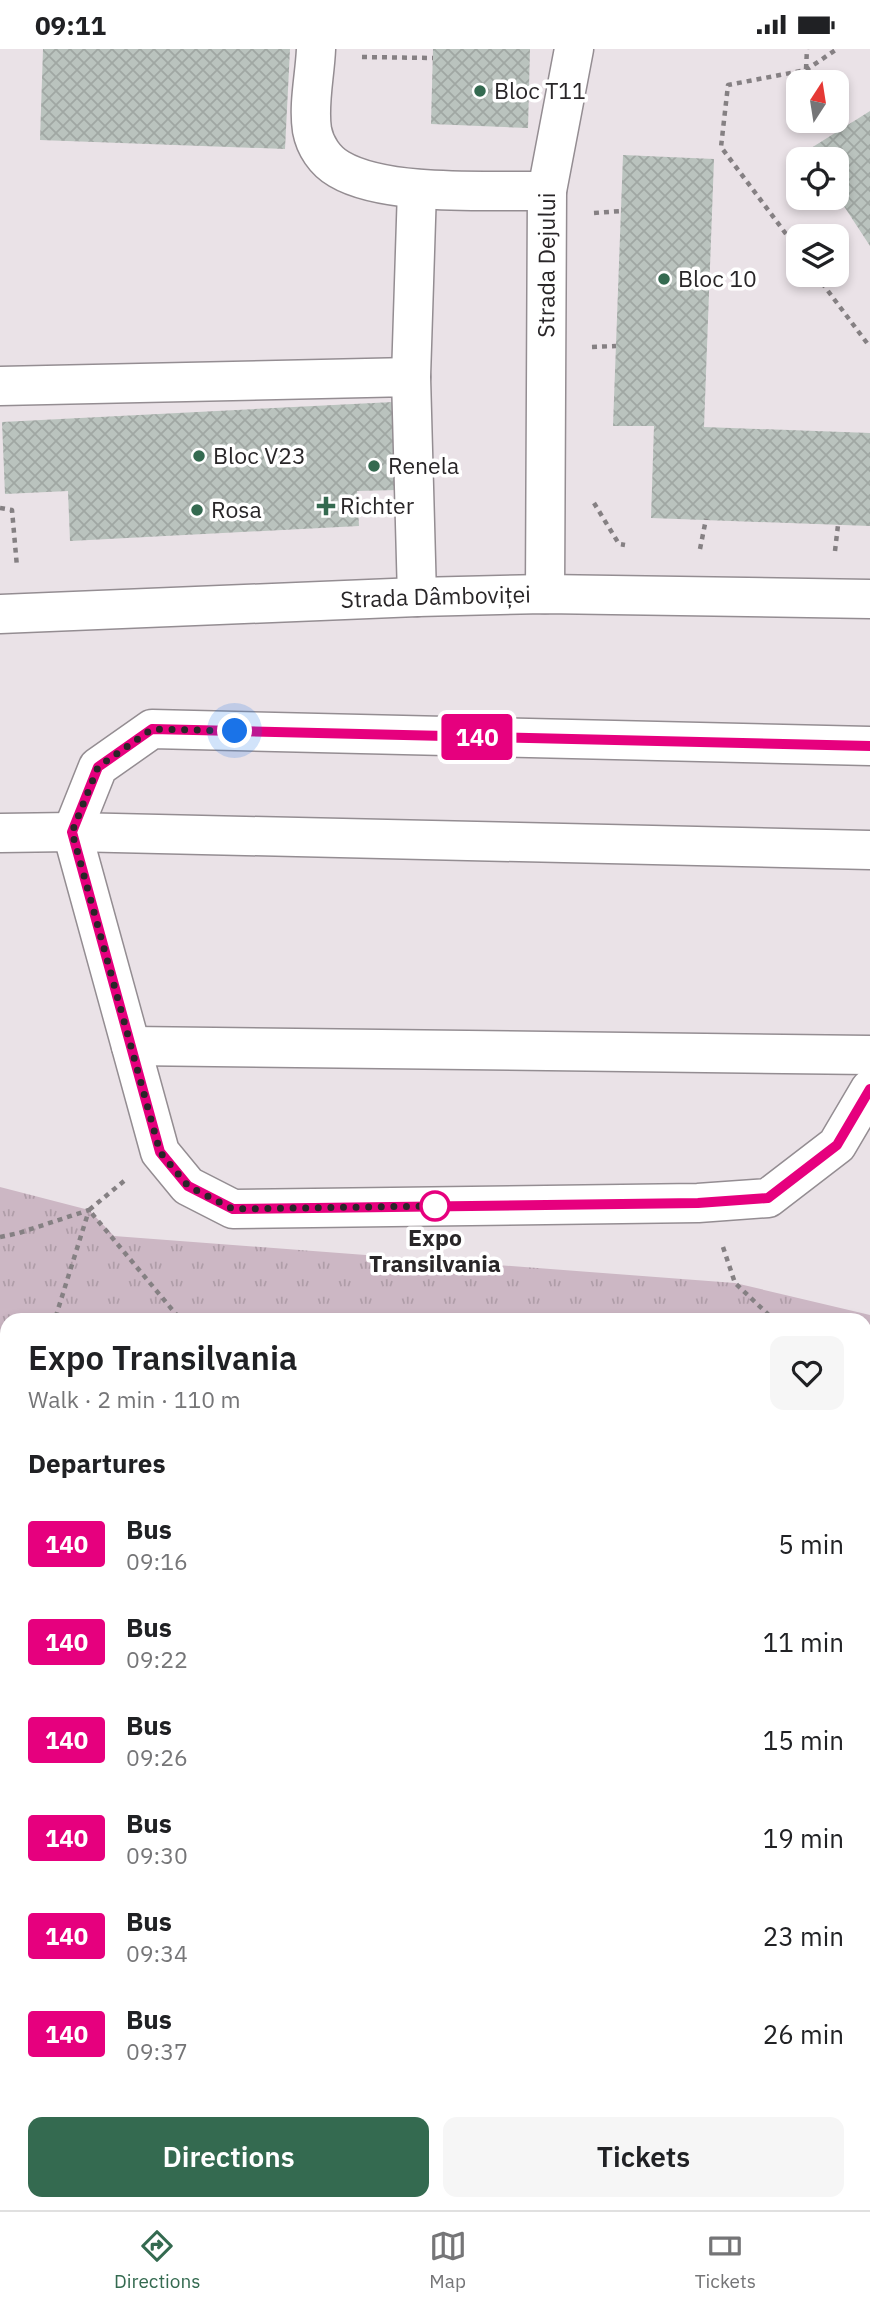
<!DOCTYPE html>
<meta charset="utf-8">
<style>
body{margin:0;font-family:"IBM Plex Sans",sans-serif;background:#f6f6f6;color:#202124;height:100vh;display:flex;flex-direction:column;font-size:26px;white-space:nowrap}
*{box-sizing:border-box;margin:0}
p{font-size:23px;color:#757577}
.icon{flex:none;width:38px;height:38px;fill:none;stroke:currentColor;stroke-width:2;stroke-linecap:round;stroke-linejoin:round}
.map{position:relative;flex:1;overflow:hidden}
.drawer{position:absolute;left:0px;top:1264px;width:872px;height:898px;display:flex;flex-direction:column;background:#fff;border-radius:21px 21px 0 0;box-shadow:0 4px 10px #0003}
.drawer>*{flex:none}
.badge{padding:0 14px;border-radius:5px;font-size:24px;line-height:46px}
.needle{width:46px;rotate:12deg}
.fabs{position:absolute;left:786px;top:21px;display:grid;gap:14px}
.fabs a{display:grid;place-items:center;width:63px;height:63px;border-radius:14px;background:#fff;box-shadow:0 4px 10px #0003;font-size:35px}
.you{position:absolute;width:35px;height:35px;margin:-18px;border:5px solid #fff;border-radius:50%;background:#1a73e8;box-shadow:0 0 0 10px #1a73e833}
.map>.badge{position:absolute;translate:-50% -50%;box-shadow:0 0 0 4px #fff}
h2{padding:0 28px;font-size:26px;line-height:63px}
.round{display:grid;place-items:center;flex:none;width:74px;height:74px;border-radius:14px;background:#f6f6f6}
.overview{display:flex;align-items:center;justify-content:space-between;height:119px;padding:0 28px}
h1{font-size:33px;font-weight:600;line-height:52px}
.primary-button{display:flex;gap:14px;margin-top:auto;padding:14px 28px}
.primary-button a{flex:1;height:80px;border-radius:14px;background:#346a50;color:#fff;font-size:28px;font-weight:600;line-height:80px;text-align:center}
.primary-button a+a{background:#f6f6f6;color:#202124}
ul{padding:0;list-style:none}
li{display:flex;align-items:center;gap:21px;height:98px;padding:0 28px}
li div{flex:1}
li b{display:block;font-size:26px}
li em{font-style:normal}
li .badge{min-width:77px;font-weight:700;text-align:center}
.status{display:flex;justify-content:space-between;align-items:center;height:49px;padding:0 35px;background:#fff;direction:ltr}
.status svg{height:19px;fill:currentColor}
.dock{display:flex;justify-content:space-around;align-items:center;height:98px;border-top:2px solid #e0e0e0;background:#fff;font-size:19px;color:#757577}
.dock a{display:grid;justify-items:center;gap:4px}
.dock .active{color:#346a50}
.map>svg:first-child{display:block}
</style>
<div class="status"><b>09:11</b><svg viewBox="0 0 49 12"><path d="M0 12V9h3v3zM5 12V6h3v6zM10 12V3h3v9zM15 12V0h3v12zM26 1h20v11H26zM47 4h2v5h-2z"/></svg></div>
<div class="map">
<svg width="870" height="2161" viewBox="0 0 870 2161">
<defs>
<pattern id="park-tufts" width="24" height="20" patternUnits="userSpaceOnUse" patternTransform="scale(1.75)"><rect width="24" height="20" fill="#ccb7c4"/><path d="M3 7l-1-3M5 7V3M7 7l1-3M15 17l-1-3M17 17v-4M19 17l1-3" fill="none" stroke="#af9da8"/></pattern>
<pattern id="building-cross-hatch" width="8" height="8" patternUnits="userSpaceOnUse" patternTransform="scale(1.75)"><rect width="8" height="8" fill="#bac3be"/><path d="M0 0l8 8M0 8l8-8" fill="none" stroke="#a0a7a3"/></pattern>
</defs>
<rect width="100%" height="100%" fill="#eae2e7"/>
<path fill="url(#park-tufts)" d="M 0,1138 L 89,1161 L 114,1187 L 735,1234 L 870,1266 L 870,1590 L 864,1590 L 864,1270 L 7,1270 L 7,1571 L 0,1571 Z"/>
<path fill="url(#building-cross-hatch)" d="M 43,0 L 290,0 L 285,100 L 40,91 Z
M 433,0 L 530,0 L 528,79 L 431,75 Z
M 870,62 L 870,197 L 836,145 L 836,110 L 814,110 L 808,101 Z
M 623,106 L 714,110 L 704,378 L 870,384 L 870,477 L 651,469 L 654,377 L 613,377 Z
M 393,353 L 397,441 L 357,442 L 359,477 L 70,492 L 68,442 L 5,445 L 2,373 Z
M 4,1848 L 7,1848 L 7,1869 L 5,1869 Z
M 864,2078 L 870,2079 L 870,2161 L 788,2161 L 788,2154 L 864,2154 Z
M 347,2154 L 528,2154 L 528,2161 L 347,2161 Z"/>
<g fill="none" stroke-linecap="round" stroke-linejoin="round">
<g stroke="#948d92" stroke-width="41">
<g id="minor">
<path d="M 316,0 C 315,26 308,55 312,81 C 315,97 325,112 339,120 C 386,148 491,141 547,142"/>
<path d="M 411,328 L 417,140"/>
<path d="M 0,337 L 411,328 L 417,548"/>
<path id="s1" d="M 545,545 L 547,142 L 574,0"/>
<path id="s2" d="M 0,565 L 417,548 L 545,545 L 870,550"/>
<path d="M 870,697 L 152,680 L 98,718 L 72,783 L 160,1103 L 188,1137 L 233,1160 L 698,1154 L 768,1149 L 837,1096 L 870,1040"/>
<path d="M 0,784 L 72,783 L 870,801"/>
<path d="M 131,997 L 870,1006"/>
</g>
</g>
<g stroke="#ac8fa2" stroke-width="41">
<path id="major" d="M 0,1622 L 7,1623
M 864,1653 L 870,1653"/>
</g>
<path stroke="#858083" stroke-width="4.5" stroke-dasharray="5 5" stroke-linecap="butt" d="M 362,8 L 433,9
M 806,20 L 807,0
M 594,164 L 621,162
M 798,201 L 721,98 L 728,36 L 806,21 L 837,0
M 816,226 L 870,298
M 592,298 L 616,297
M 594,454 L 619,495 L 625,496
M 0,459 L 12,461 L 17,518
M 700,500 L 706,470
M 835,502 L 838,476
M 124,1132 L 89,1161 L 180,1270
M 0,1188 L 19,1184 L 89,1161 L 55,1270
M 723,1198 L 735,1234 L 773,1270
M 864,1343 L 870,1345
M 0,1364 L 7,1377
M 0,1393 L 7,1393
M 0,1492 L 7,1483
M 711,2154 L 715,2161"/>
<use href="#minor" stroke="#fff" stroke-width="38"/>
<use href="#major" stroke="#f8ddef" stroke-width="38"/>
</g>
<g fill="none" stroke-linecap="round" stroke-linejoin="round">
<g stroke="#fff" stroke-width="16">
<path id="line" d="M 870,697 L 152,680 L 98,718 L 72,783 L 160,1103 L 188,1137 L 233,1160 L 698,1154 L 768,1149 L 837,1096 L 870,1040"/>
</g>
<use href="#line" stroke="#e6007e" stroke-width="10"/>
<path stroke="#292628" stroke-width="7" stroke-dasharray="0 12.6" d="M 235,682 L 152,680 L 98,718 L 72,783 L 160,1103 L 188,1137 L 233,1160 L 435,1157"/>
</g>
<g fill="#346a50" stroke="#fff" stroke-width="2.5">
<circle cx="480" cy="42" r="7"/>
<circle cx="664" cy="230" r="7"/>
<circle cx="199" cy="407" r="7"/>
<circle cx="374" cy="417" r="7"/>
<path d="M322.5 446.5h7v7h7v7h-7v7h-7v-7h-7v-7h7z"/>
<circle cx="197" cy="461" r="7"/>
</g>
<circle fill="#fff" stroke="#e6007e" stroke-width="3.5" cx="435" cy="1157" r="14"/>
<g text-anchor="middle" stroke-width="7" stroke-linejoin="round" paint-order="stroke">
<g font-size="23" fill="#292628" stroke="#fff" text-anchor="start">
<text x="494" y="50">Bloc T11</text>
<text x="678" y="238">Bloc 10</text>
<text x="213" y="415">Bloc V23</text>
<text x="388" y="425">Renela</text>
<text x="340" y="465">Richter</text>
<text x="211" y="469">Rosa</text>
</g>
<g font-size="23" fill="#292628" stroke="#fff">
<text dy="8" stroke="none"><textPath href="#s1" startOffset="329">Strada Dejului</textPath></text>
<text dy="8" stroke="none"><textPath href="#s2" startOffset="436">Strada Dâmboviței</textPath></text>
</g>
<g font-size="23" font-weight="bold" fill="#292628" stroke="#fff">
<text x="435" y="1197">Expo<tspan x="435" dy="26">Transilvania</tspan></text>
</g>
</g>
</svg>
<div class="fabs">
<a><svg class="needle" viewBox="-14 -14 28 28"><path d="M0-13l5 13h-10z" fill="#e53935"/><path d="M0 13l5-13h-10z" fill="#757577"/></svg></a>
<a><svg class="icon" aria-label="locate" viewBox="0 0 24 24"><circle cx="12" cy="12" r="6"/><path d="M12 2v4M12 18v4M2 12h4M18 12h4"/></svg></a>
<a><svg class="icon" aria-label="layers" viewBox="0 0 24 24"><path d="M12 4l9 5-9 5-9-5zM3 14l9 5 9-5"/></svg></a>
</div>
<div class="you" style="left:235px;top:682px"></div>
<b class="badge" style="left:477px;top:688px;background:#e6007e;color:#fff">140</b>
<section class="drawer">
<div class="overview"><div><h1>Expo Transilvania</h1><p>Walk · 2 min · 110 m</p></div><a class="round"><svg class="icon" aria-label="heart" viewBox="0 0 24 24"><path d="M12 20l-8-8c-3-5 5-10 8-4 3-6 11-1 8 4z"/></svg></a></div>
<h2>Departures</h2>
<ul>
<li><span class="badge" style="background:#e6007e;color:#fff">140</span><div><b>Bus</b><p>09:16</p></div><em>5 min</em></li>
<li><span class="badge" style="background:#e6007e;color:#fff">140</span><div><b>Bus</b><p>09:22</p></div><em>11 min</em></li>
<li><span class="badge" style="background:#e6007e;color:#fff">140</span><div><b>Bus</b><p>09:26</p></div><em>15 min</em></li>
<li><span class="badge" style="background:#e6007e;color:#fff">140</span><div><b>Bus</b><p>09:30</p></div><em>19 min</em></li>
<li><span class="badge" style="background:#e6007e;color:#fff">140</span><div><b>Bus</b><p>09:34</p></div><em>23 min</em></li>
<li><span class="badge" style="background:#e6007e;color:#fff">140</span><div><b>Bus</b><p>09:37</p></div><em>26 min</em></li>
</ul>
<div class="primary-button"><a>Directions</a><a>Tickets</a></div>
</section>
</div>
<nav class="dock">
<a class="active"><svg class="icon" aria-label="directions" viewBox="0 0 24 24"><path d="M12 3l9 9-9 9-9-9zM9 14v-3h6M13 9l2 2-2 2"/></svg>Directions</a>
<a><svg class="icon" aria-label="map" viewBox="0 0 24 24"><path d="M3 6l6-2 6 2 6-2v14l-6 2-6-2-6 2zM9 4v14M15 6v14"/></svg>Map</a>
<a><svg class="icon" aria-label="tickets" viewBox="0 0 24 24"><path d="M3 7h18v10H3zM15 7v10"/></svg>Tickets</a>
</nav>
